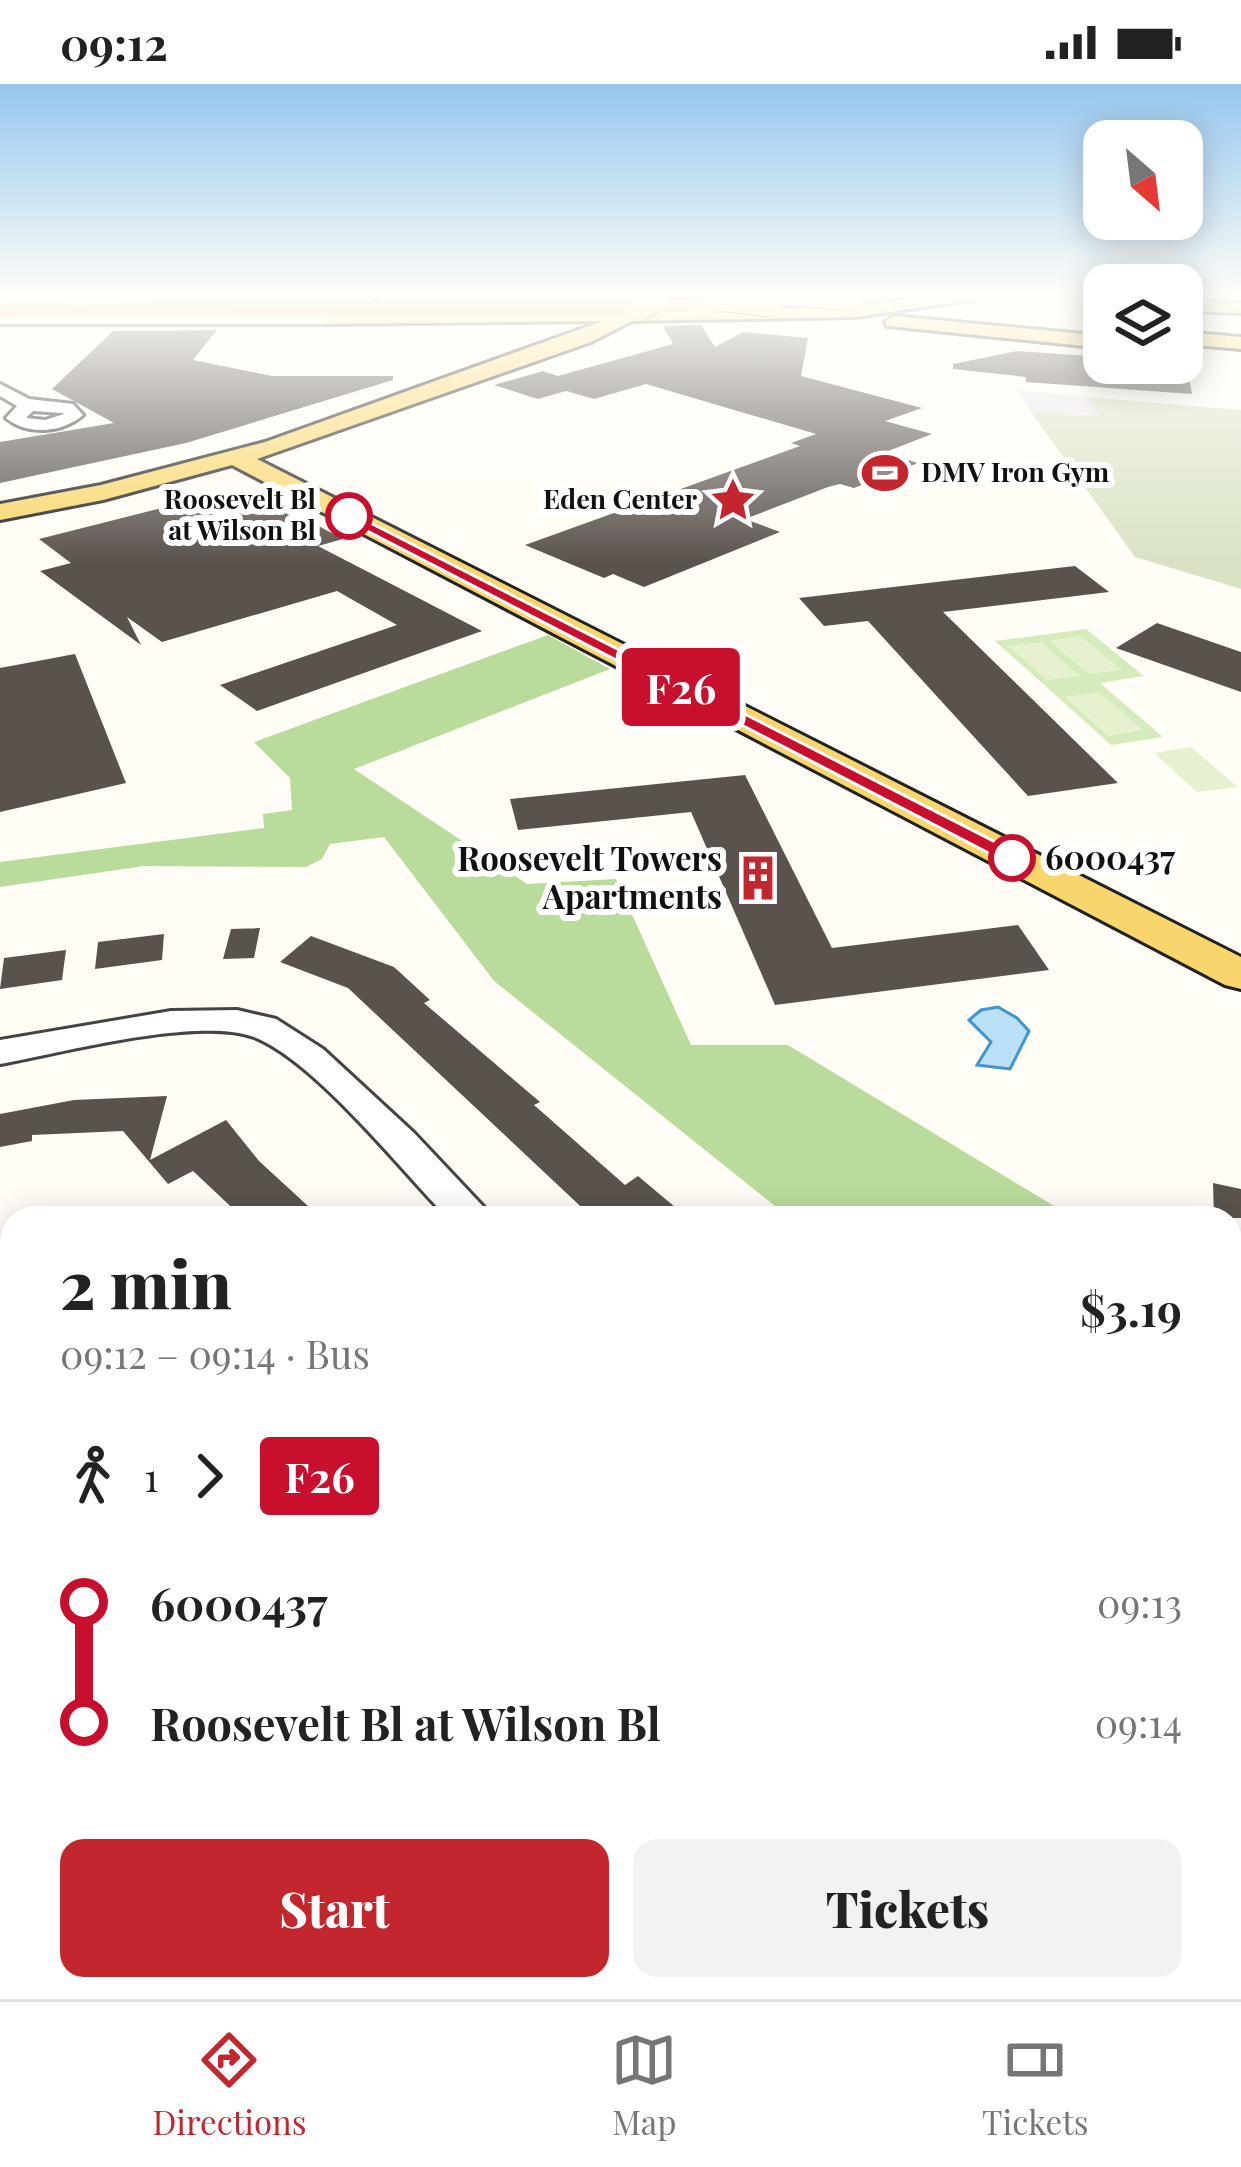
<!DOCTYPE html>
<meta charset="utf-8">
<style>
body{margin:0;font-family:"Playfair Display",serif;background:#f2f2f2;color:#222;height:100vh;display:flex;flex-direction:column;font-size:45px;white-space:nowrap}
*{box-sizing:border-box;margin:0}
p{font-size:39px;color:#767676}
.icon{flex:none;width:66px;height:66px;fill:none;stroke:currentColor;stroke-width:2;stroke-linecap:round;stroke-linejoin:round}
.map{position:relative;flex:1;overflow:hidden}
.details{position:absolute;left:0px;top:1122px;width:1242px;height:795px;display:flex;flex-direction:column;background:#fff;border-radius:36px 36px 0 0;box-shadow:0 6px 30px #0003}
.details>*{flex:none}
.badge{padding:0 24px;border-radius:9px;font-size:42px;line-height:78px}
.needle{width:78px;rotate:152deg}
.controls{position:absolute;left:1083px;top:36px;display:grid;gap:24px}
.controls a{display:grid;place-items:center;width:120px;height:120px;border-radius:24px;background:#fff;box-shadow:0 6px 30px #0003;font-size:60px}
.map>.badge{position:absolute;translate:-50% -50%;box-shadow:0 0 0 6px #fff}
.legs{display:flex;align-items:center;gap:18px;height:132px;padding:0 60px;font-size:39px}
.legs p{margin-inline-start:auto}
.headline{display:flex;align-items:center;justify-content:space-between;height:204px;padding:0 60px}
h1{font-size:66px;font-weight:800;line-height:90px}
.cta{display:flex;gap:24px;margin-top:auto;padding:24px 60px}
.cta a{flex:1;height:138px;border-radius:24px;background:#c4262e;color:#fff;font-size:48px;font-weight:800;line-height:138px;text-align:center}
.cta a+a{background:#f2f2f2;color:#222}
ul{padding:0 60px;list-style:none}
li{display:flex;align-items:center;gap:42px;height:120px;font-size:45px}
li i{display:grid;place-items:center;width:18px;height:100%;margin:0 15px;background:currentColor}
li i::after{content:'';width:30px;height:30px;margin:-15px;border:9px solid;border-radius:50%;background:#fff}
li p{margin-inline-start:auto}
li:first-child i{background:linear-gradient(#0000 50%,currentColor 0)}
li:last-child i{background:linear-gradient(currentColor 50%,#0000 0)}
.status{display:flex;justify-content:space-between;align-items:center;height:84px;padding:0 60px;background:#fff;direction:ltr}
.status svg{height:33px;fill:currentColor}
.tabs{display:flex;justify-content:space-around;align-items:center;height:168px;border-top:3px solid #e0e0e0;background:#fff;font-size:33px;color:#767676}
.tabs a{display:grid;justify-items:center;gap:6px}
.tabs .active{color:#c4262e}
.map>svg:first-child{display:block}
</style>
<div class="status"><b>09:12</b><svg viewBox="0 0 49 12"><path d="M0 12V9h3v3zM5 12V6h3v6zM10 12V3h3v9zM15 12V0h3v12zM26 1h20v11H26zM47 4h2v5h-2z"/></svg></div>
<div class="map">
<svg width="1241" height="1915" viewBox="0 0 1241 1915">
<rect width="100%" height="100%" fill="#fffdf5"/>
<path fill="#eee6ef" d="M 1017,306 L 1088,313 L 1099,332 L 1031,328 Z"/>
<path fill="#d5ebbd" d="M 1086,545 L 1144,592 L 1100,599 L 1163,653 L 1111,661 L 995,557 Z"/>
<path fill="#b9dc9c" d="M 548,551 L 610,585 L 354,685 L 527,800 L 616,795 L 691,961 L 788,961 L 1074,1134 L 790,1134 L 494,897 L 384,753 L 330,760 L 322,775 L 306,783 L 144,782 L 0,803 L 0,778 L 264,744 L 263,730 L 292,726 L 290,694 L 254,658 Z
M 1230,1259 L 1241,1261 L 1241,1438 L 1230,1442 Z"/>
<path fill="#d9e3c4" d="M 1088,313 L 1241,326 L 1241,505 L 1135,473 L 1031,328 L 1098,332 Z"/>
<path fill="#e6f2cf" d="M 1081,552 L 1122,586 L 1089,590 L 1049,557 Z
M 1041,558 L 1080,592 L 1047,596 L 1008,562 Z
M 1099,608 L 1143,646 L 1108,652 L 1065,613 Z
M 1191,663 L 1238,703 L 1197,708 L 1154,669 Z"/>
<path fill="#b9e0f7" stroke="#3f96cf" stroke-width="3" d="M 998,923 L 1017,934 L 1029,947 L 1010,985 L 977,981 L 991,958 L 969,936 L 981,926 Z"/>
<path fill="#5a524d" d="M 701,241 L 715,263 L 743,248 L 808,254 L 801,292 L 922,324 L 885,337 L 932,350 L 883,369 L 918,379 L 854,404 L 840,400 L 828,403 L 745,435 L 780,448 L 644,503 L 613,490 L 604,494 L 525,461 L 800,362 L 791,359 L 816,350 L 646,300 L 594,315 L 566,307 L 538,315 L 494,301 L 543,287 L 558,292 L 673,260 L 663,242 Z
M 217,246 L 193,276 L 272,292 L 393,292 L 393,296 L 186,359 L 0,399 L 0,358 L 114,339 L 52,305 L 113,247 Z
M 1017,267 L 1104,273 L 1104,279 L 1178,279 L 1187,282 L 1192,310 L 1026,298 L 1026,293 L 953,285 L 953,280 Z
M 217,410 L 251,430 L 281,422 L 343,455 L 318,462 L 482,547 L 257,627 L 220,601 L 397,541 L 337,507 L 162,558 L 127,533 L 141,561 L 40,487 L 71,479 L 39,455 Z
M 1075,482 L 1109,508 L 943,528 L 1118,699 L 1028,712 L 868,537 L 824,542 L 799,514 Z
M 1157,539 L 1241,568 L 1241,608 L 1116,564 Z
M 75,570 L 126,699 L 0,728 L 0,584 Z
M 745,691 L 832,864 L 1018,841 L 1049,886 L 775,921 L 691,728 L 518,746 L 510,715 Z
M 260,844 L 254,874 L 223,875 L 231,845 Z
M 164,850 L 162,876 L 95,885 L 98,858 Z
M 311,852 L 394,883 L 430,916 L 424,919 L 540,1018 L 534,1021 L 625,1101 L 638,1092 L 688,1134 L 593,1134 L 348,904 L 280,878 Z
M 66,866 L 62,896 L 0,905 L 4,874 Z
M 167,1012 L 150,1076 L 226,1036 L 259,1077 L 321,1134 L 243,1134 L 193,1087 L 168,1100 L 123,1047 L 32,1051 L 32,1057 L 0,1063 L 0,1030 L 74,1016 Z
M 1213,1099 L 1241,1105 L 1241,1134 L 1214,1134 Z"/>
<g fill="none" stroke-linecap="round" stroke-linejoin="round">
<g stroke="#444" stroke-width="6">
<path id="minor" d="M 0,232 L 332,232 L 339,236 L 332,240 L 0,240 Z
M 0,300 L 29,315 L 73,320 L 83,331 C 62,349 28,352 6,334 L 17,322 L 0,312 ZM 33,327 L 62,329 L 64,330 L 45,336 L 26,334 Z
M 237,926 L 276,935 L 323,965 L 414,1049 L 494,1134 L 448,1134 C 400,1085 315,977 254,953 C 198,932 61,969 0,980 L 0,956 L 171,927 Z
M 1230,1740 L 1241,1744 L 1241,1810 L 1230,1805 Z
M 0,1813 L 12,1818 L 12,1891 L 0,1886 Z
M 1241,1837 L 1241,1915 L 1207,1914 L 1204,1905 L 1230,1905 L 1230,1842 Z
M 15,1905 L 82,1905 L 87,1915 L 19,1915 Z"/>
</g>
<g stroke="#222" stroke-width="6">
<path id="major" d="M 0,211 L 377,211 L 379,213 L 370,218 L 0,220 Z
M 937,211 L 980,211 L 971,216 L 856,233 L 632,237 L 591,258 L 257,375 L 1241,873 L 1241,905 L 1225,901 L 232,381 L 103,416 L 0,436 L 0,420 L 101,401 L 265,358 L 603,237 L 325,240 L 323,236 L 332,230 L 626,226 L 638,222 L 646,226 L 856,223 Z
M 1182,217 L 1241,219 L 1241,229 L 1182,227 Z
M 894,232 L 1104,252 L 1104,264 L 887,242 L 885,238 Z
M 1182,248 L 1241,253 L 1241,265 L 1182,260 Z"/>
</g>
<g stroke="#222" stroke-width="6">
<path id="highway" d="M 772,211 L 885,211 L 875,217 L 619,231 L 0,233 L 0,221 L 619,219 Z"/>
</g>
<use href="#minor" fill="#fff" fill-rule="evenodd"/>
<use href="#major" fill="#f9d66b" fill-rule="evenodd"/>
<use href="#highway" fill="#f5a25d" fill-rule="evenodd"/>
<g stroke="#222" stroke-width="22" stroke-linecap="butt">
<path id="major-bridge" d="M 783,211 L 853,216
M 712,215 L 770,223
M 638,227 L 658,216"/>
</g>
<use href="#major-bridge" stroke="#f9d66b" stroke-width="20"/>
</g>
<linearGradient id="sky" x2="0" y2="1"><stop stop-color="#95c6ee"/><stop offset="0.44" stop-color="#fffefa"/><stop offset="1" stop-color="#fffefa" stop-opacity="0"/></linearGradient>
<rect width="1241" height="479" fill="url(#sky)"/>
<path fill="#c8102e" stroke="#fff" stroke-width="3" d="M 349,428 L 1019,770 L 1022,774 L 1006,778 L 344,435 Z"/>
<defs>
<g id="stadium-bare" transform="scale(3.6)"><path d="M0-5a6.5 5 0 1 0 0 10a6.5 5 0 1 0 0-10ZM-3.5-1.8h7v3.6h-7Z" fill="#c4262e" stroke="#fff" stroke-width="2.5" paint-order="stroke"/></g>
<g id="sight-bare" transform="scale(3.6)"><path d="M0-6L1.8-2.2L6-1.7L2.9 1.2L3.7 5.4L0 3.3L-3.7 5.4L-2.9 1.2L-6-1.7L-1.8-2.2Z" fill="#c4262e" stroke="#fff" stroke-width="2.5" paint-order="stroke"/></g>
<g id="building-bare" transform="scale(3.6)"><path d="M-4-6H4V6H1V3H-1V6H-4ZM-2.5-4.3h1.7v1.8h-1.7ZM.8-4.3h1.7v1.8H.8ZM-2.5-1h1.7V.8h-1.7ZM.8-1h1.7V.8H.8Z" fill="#c4262e" stroke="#fff" stroke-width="2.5" paint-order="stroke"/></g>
</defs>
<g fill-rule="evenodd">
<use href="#stadium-bare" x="885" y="389"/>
<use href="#sight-bare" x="733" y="416"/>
<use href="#building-bare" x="758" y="794"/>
</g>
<g fill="#fff" stroke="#c8102e" stroke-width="6">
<circle cx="349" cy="432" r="21"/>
<circle cx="1012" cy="774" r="21"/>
</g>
<g text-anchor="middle" stroke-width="12" stroke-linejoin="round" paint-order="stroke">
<g font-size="27" font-weight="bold" fill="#111" stroke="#fff" text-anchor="start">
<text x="921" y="398">DMV Iron Gym</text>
<text x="697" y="425" text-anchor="end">Eden Center</text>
</g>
<g font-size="27" font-weight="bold" fill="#111" stroke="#fff" text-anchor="end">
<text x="316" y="425">Roosevelt Bl<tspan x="316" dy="31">at Wilson Bl</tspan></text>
</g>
<g font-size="33" font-weight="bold" fill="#111" stroke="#fff" text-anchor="start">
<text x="1045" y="786">6000437</text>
</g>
<g font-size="33" font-weight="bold" fill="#111" stroke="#fff" text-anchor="end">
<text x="722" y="787">Roosevelt Towers<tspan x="722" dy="38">Apartments</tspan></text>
</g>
</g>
</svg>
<div class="controls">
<a><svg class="needle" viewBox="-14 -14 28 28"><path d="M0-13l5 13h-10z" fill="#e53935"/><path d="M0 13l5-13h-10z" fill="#767676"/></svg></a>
<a><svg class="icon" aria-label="layers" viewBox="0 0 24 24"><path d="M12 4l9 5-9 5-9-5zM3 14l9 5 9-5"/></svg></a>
</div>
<b class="badge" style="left:681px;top:603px;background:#c8102e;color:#fff">F26</b>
<section class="details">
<div class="headline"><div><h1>2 min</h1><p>09:12 – 09:14 · Bus</p></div><b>$3.19</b></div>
<div class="legs"><svg class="icon" aria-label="walk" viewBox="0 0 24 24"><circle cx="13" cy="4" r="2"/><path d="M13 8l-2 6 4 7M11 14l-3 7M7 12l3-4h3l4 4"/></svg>1<svg class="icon" aria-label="forward" viewBox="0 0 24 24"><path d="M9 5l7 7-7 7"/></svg><b class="badge" style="background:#c8102e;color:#fff">F26</b></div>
<ul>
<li><i style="color:#c8102e"></i><b>6000437</b><p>09:13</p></li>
<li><i style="color:#c8102e"></i><b>Roosevelt Bl at Wilson Bl</b><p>09:14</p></li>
</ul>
<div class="cta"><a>Start</a><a>Tickets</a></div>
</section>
</div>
<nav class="tabs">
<a class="active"><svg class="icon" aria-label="directions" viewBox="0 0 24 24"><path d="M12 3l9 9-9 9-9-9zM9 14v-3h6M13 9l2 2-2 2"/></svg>Directions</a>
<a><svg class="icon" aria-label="map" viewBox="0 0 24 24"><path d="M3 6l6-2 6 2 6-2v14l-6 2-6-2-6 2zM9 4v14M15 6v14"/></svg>Map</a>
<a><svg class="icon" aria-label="tickets" viewBox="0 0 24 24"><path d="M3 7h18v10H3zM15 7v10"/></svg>Tickets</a>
</nav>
